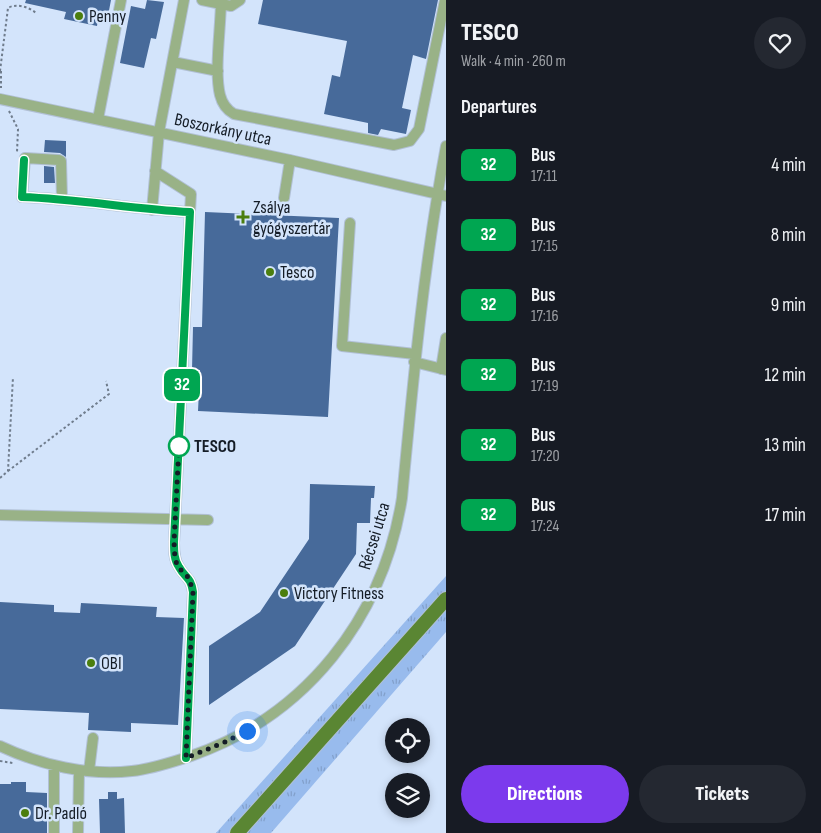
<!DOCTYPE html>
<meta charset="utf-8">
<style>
body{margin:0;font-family:"Sofia Sans Condensed",sans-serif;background:#242831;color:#f1f3f6;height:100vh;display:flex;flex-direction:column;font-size:19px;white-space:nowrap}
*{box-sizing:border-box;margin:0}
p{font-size:16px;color:#9ea1a6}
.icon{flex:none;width:28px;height:28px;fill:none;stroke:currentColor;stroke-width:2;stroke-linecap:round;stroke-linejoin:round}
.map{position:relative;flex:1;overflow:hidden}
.sheet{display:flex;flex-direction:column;background:#171b24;width:375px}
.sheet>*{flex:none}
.badge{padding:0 10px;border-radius:8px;font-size:18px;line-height:32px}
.tools{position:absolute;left:385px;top:718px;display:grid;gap:10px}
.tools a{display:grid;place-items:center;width:45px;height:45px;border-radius:50%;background:#171b24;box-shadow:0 2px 8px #0003;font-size:25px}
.you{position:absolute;width:25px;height:25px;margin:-12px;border:4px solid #fff;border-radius:50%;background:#1a73e8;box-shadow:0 0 0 8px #1a73e833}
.map>.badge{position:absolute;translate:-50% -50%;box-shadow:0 0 0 2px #fff}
h2{padding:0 15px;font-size:19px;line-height:45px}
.round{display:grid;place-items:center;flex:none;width:52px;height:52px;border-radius:26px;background:#242831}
.summary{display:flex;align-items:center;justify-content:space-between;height:85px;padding:0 15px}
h1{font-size:24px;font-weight:800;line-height:38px}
.primary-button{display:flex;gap:10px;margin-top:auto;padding:10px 15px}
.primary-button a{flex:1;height:58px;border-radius:30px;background:#7c3aed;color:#fff;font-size:20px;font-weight:800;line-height:58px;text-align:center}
.primary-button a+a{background:#242831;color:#f1f3f6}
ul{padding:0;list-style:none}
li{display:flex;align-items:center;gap:15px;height:70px;padding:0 15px}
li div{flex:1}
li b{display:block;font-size:19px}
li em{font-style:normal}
li .badge{min-width:55px;font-weight:700;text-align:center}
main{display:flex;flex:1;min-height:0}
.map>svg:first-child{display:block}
</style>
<main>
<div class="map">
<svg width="446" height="833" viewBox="0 0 446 833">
<defs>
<pattern id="grass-tufts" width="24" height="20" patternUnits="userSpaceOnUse" patternTransform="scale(1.25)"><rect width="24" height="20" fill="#98bbed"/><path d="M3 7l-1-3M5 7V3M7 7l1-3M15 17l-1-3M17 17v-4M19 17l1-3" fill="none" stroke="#82a0cb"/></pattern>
</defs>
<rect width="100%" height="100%" fill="#d3e4fb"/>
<path fill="url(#grass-tufts)" d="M 446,576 L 446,632 L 271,833 L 216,833 Z"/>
<path fill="#476a9a" d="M 26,0 L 111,0 L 107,21 L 98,19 L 97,26 L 64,19 L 66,12 L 25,3 Z
M 147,0 L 164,2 L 156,39 L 151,38 L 144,68 L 120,63 L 131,6 L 145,9 Z
M 263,0 L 438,0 L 426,59 L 413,55 L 402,108 L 411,110 L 406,134 L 381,129 L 378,135 L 368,133 L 368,123 L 324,114 L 332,75 L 340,77 L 347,41 L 258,24 Z
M 45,140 L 66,141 L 66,157 L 60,153 L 44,152 Z
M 44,166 L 54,167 L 55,183 L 44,183 Z
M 205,212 L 339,218 L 328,417 L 198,411 L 200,370 L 192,370 L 193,327 L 202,327 Z
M 310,484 L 375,486 L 374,498 L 371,498 L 370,523 L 357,523 L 356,554 L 295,646 L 209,705 L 209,646 L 260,612 L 309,539 Z
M 0,602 L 54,605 L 54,612 L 80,613 L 81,603 L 157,607 L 156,617 L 184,618 L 178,725 L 131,723 L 131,732 L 88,730 L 89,713 L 0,709 Z
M 11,782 L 26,782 L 26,792 L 47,793 L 47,833 L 0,833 L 0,784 L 11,784 Z
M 108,792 L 117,792 L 117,799 L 124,798 L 125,833 L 100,833 L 99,799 L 108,799 Z"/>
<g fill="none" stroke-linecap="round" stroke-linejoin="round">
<g stroke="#b1c0d5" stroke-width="12">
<path id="minor" d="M 202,0 L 231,6 L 240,0
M 221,0 C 221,27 214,70 220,95 C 222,103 227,110 234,114 L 394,145 L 410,141 L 419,129 L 445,0
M 173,62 L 218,71
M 0,99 L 290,160 L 446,196
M 98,119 L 121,0
M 155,171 L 191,194 L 190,212
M 284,198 L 290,160
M 62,199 L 61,161 L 59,160 L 25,158 L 22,197 C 78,199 133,209 190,212 L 174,543 C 174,551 174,560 179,567 C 185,578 191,577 193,592 L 186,757
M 152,210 L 159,132 L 184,0
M 350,223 L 342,346 L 415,354
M 414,362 L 446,370
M 441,369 L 446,338
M 0,515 L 208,520
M 0,746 C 40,765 88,776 132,771 C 152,769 172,762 191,756 C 306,716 383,618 402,498 C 413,380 424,263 446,146
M 89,771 L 93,738
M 54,833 L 54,765
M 78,833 L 79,770"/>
</g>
<g stroke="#b1c0d5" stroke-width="16">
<path id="major" d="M 237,833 L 446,599"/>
</g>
<path stroke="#6f7c8c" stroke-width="2" stroke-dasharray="2.5 2.5" stroke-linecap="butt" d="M 0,71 L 8,8 C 16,3 29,7 36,13
M 1,71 L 1,88
M 9,111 L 18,129 L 17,152
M 8,471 L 109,394 L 106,381
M 0,478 L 8,471 L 13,377
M 0,761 L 13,763"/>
<use href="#minor" stroke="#99b287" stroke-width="10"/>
<use href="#major" stroke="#5a8633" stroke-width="14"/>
</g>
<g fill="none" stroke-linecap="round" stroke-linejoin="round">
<g stroke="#fff" stroke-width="11">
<path id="line" d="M 24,160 L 22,197 C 78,199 133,209 190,212 L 174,542 C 174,551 174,560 179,567 C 185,578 191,577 193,592 L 186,758"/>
</g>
<use href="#line" stroke="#00a651" stroke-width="8"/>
<path stroke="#141c26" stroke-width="5" stroke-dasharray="0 9" d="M 179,446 L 174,542 L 175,559 L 178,567 L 189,578 L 193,592 L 186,758 L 225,742 L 247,731"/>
</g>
<g fill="#4b7e0e" stroke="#d3e4fb" stroke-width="2">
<circle cx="79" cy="16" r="5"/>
<path d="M240.5 209.5h5v5h5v5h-5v5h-5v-5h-5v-5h5z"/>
<circle cx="270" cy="272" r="5"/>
<circle cx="284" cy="593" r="5"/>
<circle cx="91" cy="663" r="5"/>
<circle cx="25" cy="813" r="5"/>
</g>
<circle fill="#fff" stroke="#00a651" stroke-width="2.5" cx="179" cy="446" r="10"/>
<g text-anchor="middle" stroke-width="5" stroke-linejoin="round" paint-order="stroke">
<g font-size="18" fill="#141c26" stroke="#d3e4fb" text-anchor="start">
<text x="89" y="22">Penny</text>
<text x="253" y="213">Zsálya<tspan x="253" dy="21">gyógyszertár</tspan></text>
<text x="280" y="278">Tesco</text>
<text x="294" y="599">Victory Fitness</text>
<text x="101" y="669">OBI</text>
<text x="35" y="819">Dr. Padló</text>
</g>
<g font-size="18" fill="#141c26" stroke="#d3e4fb">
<text transform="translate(223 129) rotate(12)" y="6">Boszorkány utca</text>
<text transform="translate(374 536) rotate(-73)" y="6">Récsei utca</text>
</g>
<g font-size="18" font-weight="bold" fill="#141c26" stroke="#d3e4fb" text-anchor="start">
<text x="194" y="452">TESCO</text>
</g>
</g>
</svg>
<div class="tools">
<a><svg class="icon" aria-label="locate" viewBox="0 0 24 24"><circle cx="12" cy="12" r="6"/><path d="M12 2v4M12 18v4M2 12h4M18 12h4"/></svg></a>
<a><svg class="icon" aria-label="layers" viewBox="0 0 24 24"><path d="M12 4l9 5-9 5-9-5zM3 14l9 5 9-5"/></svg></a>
</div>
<div class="you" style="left:247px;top:731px"></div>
<b class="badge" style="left:182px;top:385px;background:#00a651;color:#fff">32</b>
</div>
<section class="sheet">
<div class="summary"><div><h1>TESCO</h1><p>Walk · 4 min · 260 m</p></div><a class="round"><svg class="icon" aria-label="heart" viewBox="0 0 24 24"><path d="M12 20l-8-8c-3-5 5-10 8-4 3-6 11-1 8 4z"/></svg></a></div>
<h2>Departures</h2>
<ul>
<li><span class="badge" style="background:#00a651;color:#fff">32</span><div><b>Bus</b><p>17:11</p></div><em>4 min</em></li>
<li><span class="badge" style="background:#00a651;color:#fff">32</span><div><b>Bus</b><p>17:15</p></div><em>8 min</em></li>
<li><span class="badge" style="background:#00a651;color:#fff">32</span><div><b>Bus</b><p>17:16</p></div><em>9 min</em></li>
<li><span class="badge" style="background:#00a651;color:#fff">32</span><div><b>Bus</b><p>17:19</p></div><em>12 min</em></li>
<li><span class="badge" style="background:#00a651;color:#fff">32</span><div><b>Bus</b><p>17:20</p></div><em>13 min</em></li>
<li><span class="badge" style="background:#00a651;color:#fff">32</span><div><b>Bus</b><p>17:24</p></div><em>17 min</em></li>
</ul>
<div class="primary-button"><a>Directions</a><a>Tickets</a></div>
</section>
</main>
